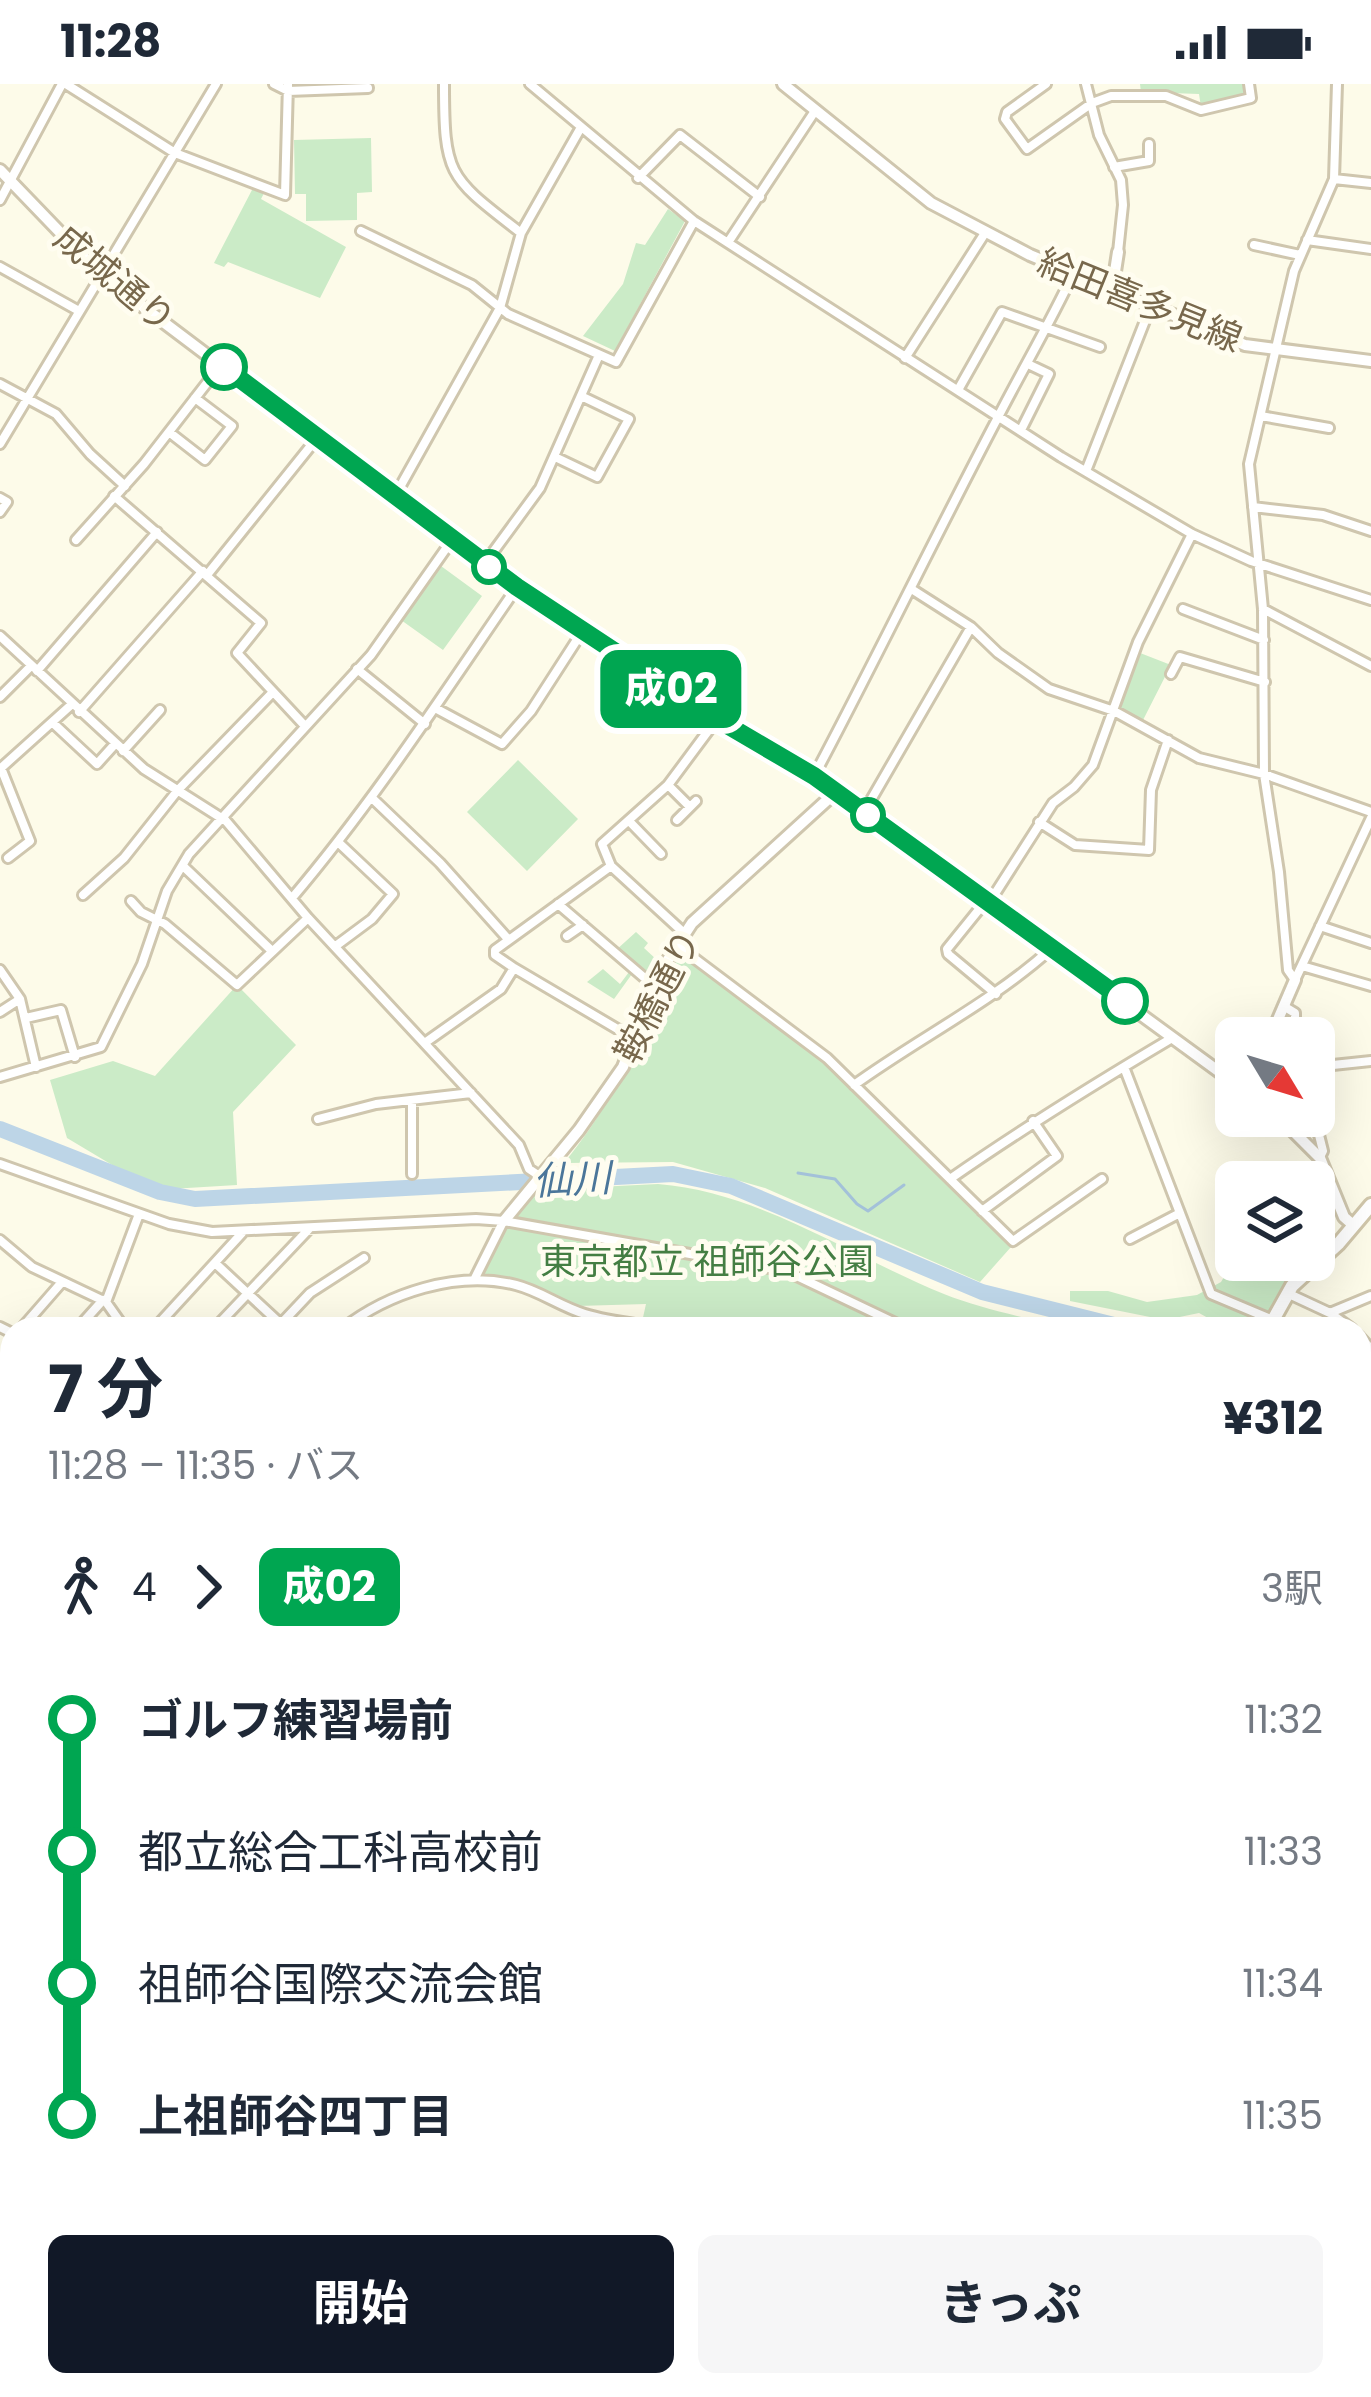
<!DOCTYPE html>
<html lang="ja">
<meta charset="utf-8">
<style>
body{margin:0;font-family:Poppins,"Noto Sans JP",sans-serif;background:#f6f6f7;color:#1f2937;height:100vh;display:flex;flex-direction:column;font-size:45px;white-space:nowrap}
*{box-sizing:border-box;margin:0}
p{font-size:39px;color:#747a83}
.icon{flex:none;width:66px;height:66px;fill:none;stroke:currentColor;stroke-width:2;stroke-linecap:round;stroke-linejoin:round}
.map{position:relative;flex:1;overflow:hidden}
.drawer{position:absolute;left:0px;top:1233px;width:1371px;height:1080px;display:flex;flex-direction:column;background:#fff;border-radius:36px 36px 0 0;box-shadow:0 12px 48px #0002}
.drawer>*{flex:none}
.badge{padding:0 24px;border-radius:18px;font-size:42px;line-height:78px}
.needle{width:78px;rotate:128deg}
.tools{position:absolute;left:1215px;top:933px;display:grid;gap:24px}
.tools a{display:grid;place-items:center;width:120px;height:120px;border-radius:18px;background:#fff;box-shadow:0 12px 48px #0002;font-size:60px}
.map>.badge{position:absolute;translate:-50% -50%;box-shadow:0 0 0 6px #fff}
.legs{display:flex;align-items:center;gap:18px;height:132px;padding:0 48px;font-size:39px}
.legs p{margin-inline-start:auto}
.head{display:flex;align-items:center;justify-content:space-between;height:204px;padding:0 48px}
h1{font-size:66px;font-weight:700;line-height:90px}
.action{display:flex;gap:24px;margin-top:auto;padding:24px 48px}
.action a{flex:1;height:138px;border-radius:18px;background:#111827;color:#fff;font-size:48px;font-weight:700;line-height:138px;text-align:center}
.action a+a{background:#f6f6f7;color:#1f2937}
ul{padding:0 48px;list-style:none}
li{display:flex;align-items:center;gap:42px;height:132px;font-size:45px}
li i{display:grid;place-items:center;width:18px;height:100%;margin:0 15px;background:currentColor}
li i::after{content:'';width:30px;height:30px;margin:-15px;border:9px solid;border-radius:50%;background:#fff}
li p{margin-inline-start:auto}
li:first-child i{background:linear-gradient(#0000 50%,currentColor 0)}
li:last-child i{background:linear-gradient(currentColor 50%,#0000 0)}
.status{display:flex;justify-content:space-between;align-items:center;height:84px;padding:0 60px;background:#fff;direction:ltr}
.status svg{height:33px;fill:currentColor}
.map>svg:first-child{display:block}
</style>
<div class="status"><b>11:28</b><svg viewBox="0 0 49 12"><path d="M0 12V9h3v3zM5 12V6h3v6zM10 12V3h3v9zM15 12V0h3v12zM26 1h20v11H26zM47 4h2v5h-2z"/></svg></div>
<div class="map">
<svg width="1371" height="2313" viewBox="0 0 1371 2313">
<rect width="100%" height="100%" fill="#fdfbe9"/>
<path fill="#cbebc7" d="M 1140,0 L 1247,0 L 1247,12 L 1201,23 L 1199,10 L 1141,8 Z
M 371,54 L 372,108 L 357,109 L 357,136 L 306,137 L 306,110 L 295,110 L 294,56 Z
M 253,104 L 264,109 L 261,115 L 346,163 L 320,214 L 228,178 L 224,183 L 214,179 Z
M 668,125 L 685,137 L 615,267 L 583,252 L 623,200 L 636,159 L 645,161 Z
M 441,482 L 482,512 L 443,566 L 401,536 Z
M 1135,567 L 1171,581 L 1140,642 L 1115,629 Z
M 518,676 L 578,735 L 527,787 L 467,728 Z
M 636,848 L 648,859 L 644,864 L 657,876 L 647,895 L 615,867 Z
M 679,870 L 823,975 L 1011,1163 L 980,1198 L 765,1104 L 673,1078 L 564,1079 C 616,1016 647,944 679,870 Z
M 603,885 L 620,900 L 629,888 L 632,890 L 614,915 L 587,898 Z
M 237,901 L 296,961 L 233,1028 L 237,1101 L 154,1106 L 67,1054 L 50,996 L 113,977 L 155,992 Z
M 658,1100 C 760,1108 850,1172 944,1210 C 984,1226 1029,1234 1070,1245 L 678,1245 L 642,1238 L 646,1220 L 577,1222 L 515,1196 L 481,1194 L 500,1153 L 536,1106 Z
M 1236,1147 L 1236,1176 L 1305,1176 L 1307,1181 L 1289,1200 L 1262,1245 L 1228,1245 L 1199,1229 L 1165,1236 L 1070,1217 L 1070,1207 L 1108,1207 L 1147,1218 L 1197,1211 L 1221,1198 L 1230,1183 Z
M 1359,1373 C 1371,1395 1371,1427 1359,1449 Z
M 1359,1852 L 1371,1853 L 1371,1982 L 1359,1980 Z
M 806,2301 L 943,2301 L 935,2313 L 827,2313 Z
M 946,2301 L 981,2301 L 997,2312 L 938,2313 Z"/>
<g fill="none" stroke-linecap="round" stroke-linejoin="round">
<path stroke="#a3c1d9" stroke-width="3" d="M 798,1089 L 835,1095 L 857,1120 L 868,1127 L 904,1101"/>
<path stroke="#bdd5e7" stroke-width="16" d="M 0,1045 L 160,1108 L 195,1115 L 673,1090 L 731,1102 L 982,1208 L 1130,1245
M 1359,1357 L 1371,1372"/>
<g stroke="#cfc6ae" stroke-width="14">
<path id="minor" d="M 66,0 L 175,69 L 285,111 L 288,0
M 274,0 L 288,7 L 368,4
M 444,0 C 444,93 449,93 521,149
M 530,0 L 694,137 L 1061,373 L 1192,450 L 1251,477 L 1371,516
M 1046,0 L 1007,28 L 1005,35 L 1027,65 L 1092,19 L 1111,12 L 1166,12 L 1201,26 L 1251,14 L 1249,0
M 1086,0 L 1099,51 L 1121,96 L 1123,121 L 1118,168
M 1114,83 L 1149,77 L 1149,60
M 638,94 L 680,51 L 760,113
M 1334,95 L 1371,99
M 0,116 L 62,0
M 361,147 L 472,201 L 508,230 L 616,278 L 694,137
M 1307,156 L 1371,165
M 729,157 L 815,27
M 1254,161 L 1300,171
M 0,183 L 79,227
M 905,274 L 985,149
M 0,300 L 56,330 L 90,370 L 125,402
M 958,306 L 1002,228 L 1100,263
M 1261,332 L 1329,344
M 1021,346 L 1049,290 L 1030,281
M 169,348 L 205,376 L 232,342 L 195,314
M 0,360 L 216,0
M 555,373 L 597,393 L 629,335 L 581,312
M 1086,387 L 1150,224
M 114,412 L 261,539 L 237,569 L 305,642
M 395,412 L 500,224 L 521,149 L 580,45
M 0,414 L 7,418 L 0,428
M 1253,423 L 1323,431 L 1371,447
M 76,456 L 144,380 L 220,282
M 485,479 L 540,404 L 599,271
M 207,491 L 317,354
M 913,506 L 971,543 L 998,569 L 1049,605 L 1114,627 L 1199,674 L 1264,690 L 1371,728
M 1183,525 L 1264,556
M 1263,525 L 1371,582
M 0,552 L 144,685 L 226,737 L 308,834 L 519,1061 L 529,1085 L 541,1093
M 357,585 L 425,640
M 37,587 L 157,448
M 1171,590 L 1180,573 L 1265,598
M 0,613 L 31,582
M 435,624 L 502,660 L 531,627 L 582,548
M 79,628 L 203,487
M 53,639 L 97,680 L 115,660
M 123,667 L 160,626
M 1,684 L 30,757 L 8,774
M 1,684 L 71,621
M 814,692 C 876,575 934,455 996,337 C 1021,288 1049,241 1073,190
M 668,701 L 690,723
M 372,714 L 440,779 L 508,855
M 864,728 L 971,543
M 677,736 L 696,717
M 629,737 L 661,770
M 1039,738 L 1075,761 L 1149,766 L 1151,706 L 1168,656
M 183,782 L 272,867
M 611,782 L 684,849
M 83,811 L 124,774 L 178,706 L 273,608
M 292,814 C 375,716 444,609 517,503
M 131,817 L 141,828 L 165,840 L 237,901 L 308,834
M 985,818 L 947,865 L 948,870 L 996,910
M 989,819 L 1053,719 L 1074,703 L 1093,681 L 1138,558 L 1192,450
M 558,820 L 654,902
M 1320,842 L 1371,859
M 567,852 L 583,841
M 337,861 L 372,835 L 393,810 L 339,759
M 678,862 L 827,974 L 1013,1157 L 1102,1095
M 1302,882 L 1371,902
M 514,884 L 636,956
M 0,886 L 20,915 L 36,983
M 1295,896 L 1288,886 L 1279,788 L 1264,690 L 1263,525 L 1249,380 L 1294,187 L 1334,95 L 1337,0
M 1295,896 L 1371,734
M 1285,923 L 1295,929 L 1295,954
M 0,928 L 20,915
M 26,934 L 61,926 L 75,973
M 426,958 L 501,905 L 514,884 L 495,871 L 495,866 L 611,782 L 602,760 L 668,701 L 717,635
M 1124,983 L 1211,1210 L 1273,1236
M 1314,983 L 1371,977
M 0,993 L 101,963 L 142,880 L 167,807 L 189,770 L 371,571 L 452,456
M 854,1001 C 919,954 992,918 1052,864
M 1314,1031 L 1323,1067 L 1320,1073
M 318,1035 L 376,1020 L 471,1009
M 0,1080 L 169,1140 L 212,1148 L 476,1135 L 504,1137 L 786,1187 L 908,1245
M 412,1090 L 412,1018
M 950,1095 C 1022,1045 1096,999 1172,954
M 982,1127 L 1057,1072 L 1033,1037
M 1130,1155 L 1180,1129
M 0,1156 L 32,1183 L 106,1218 L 125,1245
M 215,1179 L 286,1245
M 474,1196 L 503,1138
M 1287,1209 L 1330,1229 L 1352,1245
M 106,1218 L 139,1130
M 1330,1229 L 1371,1212
M 0,1243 L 12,1249
M 21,1245 L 62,1198
M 77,1245 L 103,1216
M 154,1245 L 242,1149
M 214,1245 L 309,1145
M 276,1245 L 310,1209 L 364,1174
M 342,1245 C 388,1209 457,1186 516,1201 C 540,1207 561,1223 585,1230 C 611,1238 640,1240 667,1245
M 1359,1252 L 1371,1265
M 1359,1339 L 1371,1350
M 0,1400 L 12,1409
M 0,1460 L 12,1469
M 1359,1519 L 1371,1509
M 0,1530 L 12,1515
M 1359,1538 L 1371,1550
M 12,1619 L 12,1625
M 1359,1629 L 1371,1632
M 0,1704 L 12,1678
M 0,1799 L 12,1805
M 1359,1829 L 1371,1833
M 0,1902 L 12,1914
M 0,1923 L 12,1915
M 1359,1986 L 1371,1987
M 1359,2051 L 1371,2052
M 0,2054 L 12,2066
M 1359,2158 L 1371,2143
M 1359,2288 L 1371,2298
M 1203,2301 L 1228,2313
M 9,2302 L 34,2313
M 73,2313 L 81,2301
M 231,2313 L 239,2301
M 1006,2313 L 1014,2301
M 1132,2313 L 1142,2301
M 1236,2313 L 1245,2301"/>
</g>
<g stroke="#cfc6ae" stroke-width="16">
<path id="tertiary" d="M 783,0 L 931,119 L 1030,171 L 1245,261 L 1371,277
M 0,86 L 101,191 L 452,456 L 582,548 L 814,692 L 1236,1000
M 1112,207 L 1118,168
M 1270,954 L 1295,896
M 1278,1032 L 1320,1074 L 1344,1133 L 1353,1141
M 504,1137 L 579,1046 L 623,983 L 660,888 L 692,839 L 836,708
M 1359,2196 L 1371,2205
M 0,2225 L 12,2219
M 185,2301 L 192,2313"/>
</g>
<g stroke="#d0c6aa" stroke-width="18">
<path id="secondary" d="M 1268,1245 L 1292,1202 L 1339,1159 L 1371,1121
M 752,2313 L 761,2301"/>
</g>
<use href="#minor" stroke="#fff" stroke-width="8"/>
<use href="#tertiary" stroke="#fff" stroke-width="10"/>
<use href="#secondary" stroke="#fff" stroke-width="12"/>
</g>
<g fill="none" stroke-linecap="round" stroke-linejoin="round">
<g stroke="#fff" stroke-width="27">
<path id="line-1" d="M 224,283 L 517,503 L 717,635 L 814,692 L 1125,917"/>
</g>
<use href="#line-1" stroke="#00a651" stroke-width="18"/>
</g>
<g fill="#fff" stroke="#00a651" stroke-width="6">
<circle cx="224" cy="283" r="21"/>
<circle cx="489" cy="483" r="15"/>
<circle cx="868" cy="731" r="15"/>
<circle cx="1125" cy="917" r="21"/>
</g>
<g text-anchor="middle" stroke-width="10" stroke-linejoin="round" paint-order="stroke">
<g font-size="36" fill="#78684c" stroke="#fffdf0">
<text transform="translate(115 194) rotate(40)" y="13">成城通り</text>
<text transform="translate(1140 216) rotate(22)" y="13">給田喜多見線</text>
<text transform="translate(657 912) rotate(-63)" y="13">鞍橋通り</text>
</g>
<g font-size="36" fill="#447e43" stroke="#fffdf0">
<text x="707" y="1190">東京都立 祖師谷公園</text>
</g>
<g font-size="39" font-style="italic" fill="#4b769a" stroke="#fffdf0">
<text transform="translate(572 1095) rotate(-3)" y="14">仙川</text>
</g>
</g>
</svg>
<div class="tools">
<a><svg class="needle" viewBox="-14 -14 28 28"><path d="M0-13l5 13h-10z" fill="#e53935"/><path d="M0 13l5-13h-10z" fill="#747a83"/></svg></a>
<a><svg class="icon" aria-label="layers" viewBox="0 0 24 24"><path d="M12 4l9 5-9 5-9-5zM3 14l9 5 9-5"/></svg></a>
</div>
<b class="badge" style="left:671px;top:605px;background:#00a651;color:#fff">成02</b>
<section class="drawer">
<div class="head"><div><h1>7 分</h1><p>11:28 – 11:35 · バス</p></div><b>¥312</b></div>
<div class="legs"><svg class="icon" aria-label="walk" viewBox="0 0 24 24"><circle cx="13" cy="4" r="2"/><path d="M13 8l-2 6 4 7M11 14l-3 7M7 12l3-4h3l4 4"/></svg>4<svg class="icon" aria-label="forward" viewBox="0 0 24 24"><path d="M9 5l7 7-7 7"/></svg><b class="badge" style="background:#00a651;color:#fff">成02</b><p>3駅</p></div>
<ul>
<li><i style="color:#00a651"></i><b>ゴルフ練習場前</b><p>11:32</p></li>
<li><i style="color:#00a651"></i><span>都立総合工科高校前</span><p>11:33</p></li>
<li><i style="color:#00a651"></i><span>祖師谷国際交流会館</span><p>11:34</p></li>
<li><i style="color:#00a651"></i><b>上祖師谷四丁目</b><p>11:35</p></li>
</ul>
<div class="action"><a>開始</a><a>きっぷ</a></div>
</section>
</div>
